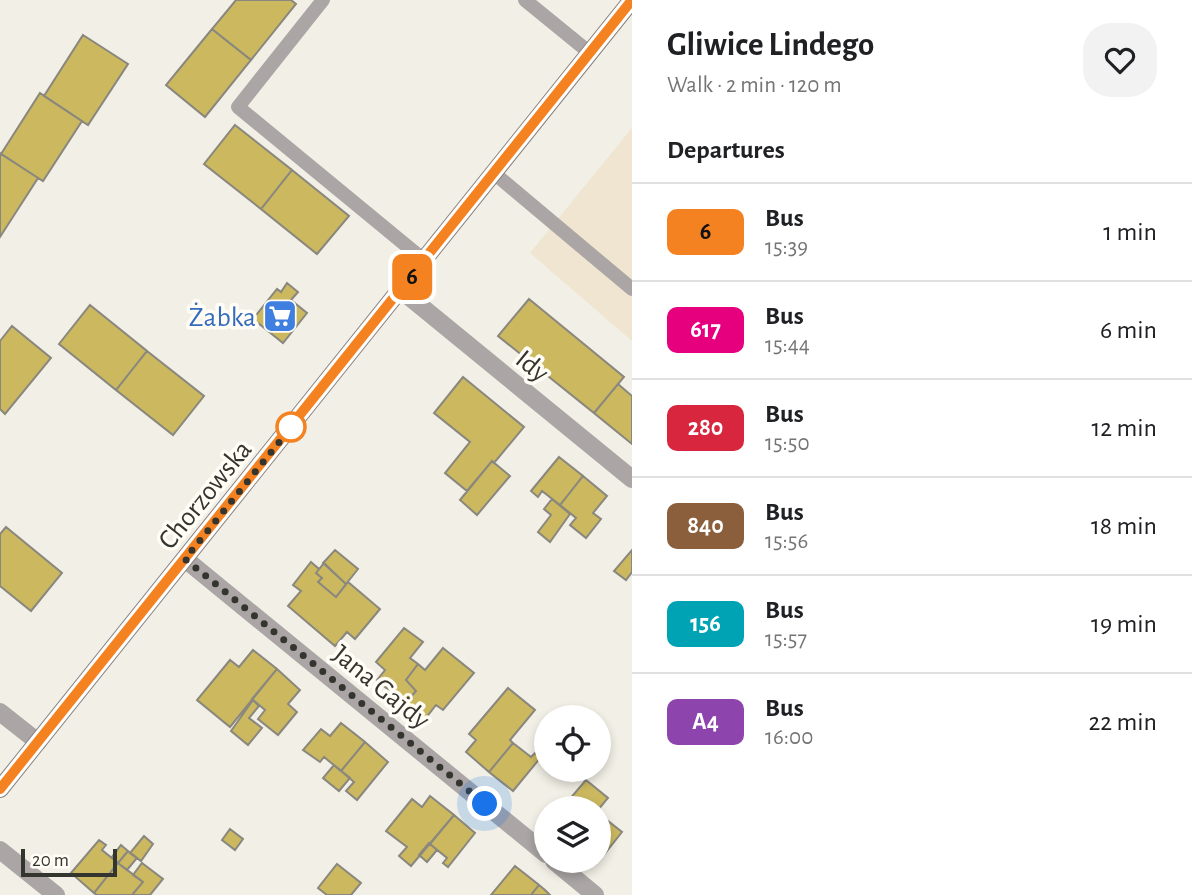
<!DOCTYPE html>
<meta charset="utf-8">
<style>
body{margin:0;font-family:"Alegreya Sans",sans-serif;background:#f2f2f2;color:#202124;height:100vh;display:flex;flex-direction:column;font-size:26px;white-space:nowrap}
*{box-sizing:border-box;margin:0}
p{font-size:23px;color:#757577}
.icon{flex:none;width:38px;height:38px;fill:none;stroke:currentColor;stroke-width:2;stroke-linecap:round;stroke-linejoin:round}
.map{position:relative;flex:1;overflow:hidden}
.side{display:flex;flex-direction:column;background:#fff;width:560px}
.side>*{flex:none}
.badge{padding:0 14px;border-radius:10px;font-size:24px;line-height:46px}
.tools{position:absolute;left:534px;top:705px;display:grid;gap:14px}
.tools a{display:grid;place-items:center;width:77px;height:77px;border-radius:50%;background:#fff;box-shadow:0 4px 10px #0003;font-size:35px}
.scale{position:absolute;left:21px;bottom:18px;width:96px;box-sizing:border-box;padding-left:7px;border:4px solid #353530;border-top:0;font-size:19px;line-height:24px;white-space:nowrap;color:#353530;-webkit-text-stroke:5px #fffdf5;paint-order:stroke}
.you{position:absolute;width:35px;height:35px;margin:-18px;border:5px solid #fff;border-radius:50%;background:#1a73e8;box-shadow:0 0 0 10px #1a73e833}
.map>.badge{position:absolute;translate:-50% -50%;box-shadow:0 0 0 4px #fff}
h2{padding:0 35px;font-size:26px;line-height:63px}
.round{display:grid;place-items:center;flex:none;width:74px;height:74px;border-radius:28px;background:#f2f2f2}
.overview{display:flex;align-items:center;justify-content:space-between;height:119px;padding:0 35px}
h1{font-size:33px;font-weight:700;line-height:52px}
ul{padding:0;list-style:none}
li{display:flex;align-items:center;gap:21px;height:98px;padding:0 35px;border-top:2px solid #e0e0e0}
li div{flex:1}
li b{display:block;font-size:26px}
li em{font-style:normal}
li .badge{min-width:77px;font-weight:700;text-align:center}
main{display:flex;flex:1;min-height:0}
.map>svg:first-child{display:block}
</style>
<main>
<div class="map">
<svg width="632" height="895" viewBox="0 0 632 895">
<rect width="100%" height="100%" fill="#f2f0e6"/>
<path fill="#efe5d0" d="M 632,128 L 632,341 L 530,253 Z"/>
<path fill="#cbb85f" stroke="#89877e" stroke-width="2" d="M 236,0 L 291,0 L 296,4 L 251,60 L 212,29 Z
M 212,29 L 251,60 L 205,117 L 166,85 Z
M 83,35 L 128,64 L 88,125 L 44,96 Z
M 40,93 L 82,121 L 43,181 L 1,154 Z
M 235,125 L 292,170 L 261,209 L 204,164 Z
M 0,153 L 38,178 L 0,237 Z
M 292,170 L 349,216 L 317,254 L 261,209 Z
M 287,283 L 298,292 L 291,300 L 307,313 L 283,343 L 253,319 L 277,289 L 281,292 Z
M 529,299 L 624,377 L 594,413 L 498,336 Z
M 90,305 L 147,351 L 116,390 L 59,344 Z
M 12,326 L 51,358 L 5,414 L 0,409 L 0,341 Z
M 147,351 L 204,396 L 173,435 L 116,390 Z
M 463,377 L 524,427 L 494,463 L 492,461 L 467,491 L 445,473 L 470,442 L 434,413 Z
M 618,384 L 632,396 L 632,444 L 594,413 Z
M 559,457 L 583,476 L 560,505 L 542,491 L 538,497 L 531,491 Z
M 492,461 L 510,476 L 477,515 L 460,500 Z
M 583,476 L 607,496 L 593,513 L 601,519 L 586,538 L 570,525 L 576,518 L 560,505 Z
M 552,499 L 570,514 L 550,542 L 538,532 L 551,515 L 544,509 Z
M 6,527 L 62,573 L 31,611 L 0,586 L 0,534 Z
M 335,550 L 358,569 L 346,584 L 323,563 Z
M 632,550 L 632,572 L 626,580 L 614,571 Z
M 311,562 L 319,569 L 316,573 L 322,578 L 318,582 L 336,597 L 348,582 L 380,609 L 355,639 L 347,632 L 335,646 L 288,606 L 301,591 L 293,585 Z
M 324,563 L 346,584 L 336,597 L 318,582 L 322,578 L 316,573 Z
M 404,628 L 423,642 L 410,658 L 418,664 L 406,680 L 416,691 L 405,704 L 377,680 L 385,670 L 376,662 Z
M 443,648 L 474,673 L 443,710 L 436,705 L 425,719 L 405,704 L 416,691 L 406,680 L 418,664 L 425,670 Z
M 253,650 L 277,669 L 230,727 L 197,700 L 230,660 L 239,667 Z
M 277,669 L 300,690 L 288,704 L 297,712 L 278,735 L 258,719 L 265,710 L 252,699 Z
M 508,688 L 535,710 L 510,740 L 513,743 L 489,772 L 466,752 L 476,740 L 469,734 Z
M 253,700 L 259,706 L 249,718 L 262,728 L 248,745 L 231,731 Z
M 341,723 L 365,742 L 341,771 L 324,757 L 320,762 L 303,750 L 321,729 L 330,736 Z
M 365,742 L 388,762 L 357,800 L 346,791 L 354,782 L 341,771 Z
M 513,743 L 531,757 L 535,753 L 541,757 L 513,791 L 489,772 Z
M 334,765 L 350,778 L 339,791 L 323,778 Z
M 586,780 L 608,798 L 598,810 L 562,808 Z
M 430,796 L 454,815 L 411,866 L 399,856 L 407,847 L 386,831 L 412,799 L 422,807 Z
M 598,813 L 622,832 L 599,861 L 598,860 Z
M 454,815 L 475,833 L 448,867 L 443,863 L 447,858 L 430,844 Z
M 230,829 L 243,839 L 235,850 L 222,840 Z
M 144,836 L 153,844 L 141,861 L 130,853 Z
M 99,840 L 106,845 L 102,850 L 118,863 L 94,893 L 71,873 Z
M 429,843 L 437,850 L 427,862 L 419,855 Z
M 121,845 L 128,851 L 118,863 L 112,857 Z
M 128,851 L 137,858 L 127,870 L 118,863 Z
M 118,863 L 143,882 L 132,895 L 97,895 L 94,893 Z
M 142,863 L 163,879 L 150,895 L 132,895 L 143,882 L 133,875 Z
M 337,864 L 361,883 L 351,895 L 327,895 L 318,888 Z
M 515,866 L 539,885 L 531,895 L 491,895 Z
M 539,885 L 545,890 L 550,895 L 531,895 Z"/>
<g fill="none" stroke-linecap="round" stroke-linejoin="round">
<path stroke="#aba6a5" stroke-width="14" d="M 323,0 L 238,107 L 425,261
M 525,0 L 590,53
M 495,174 L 632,289"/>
<path stroke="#aba6a5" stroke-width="18" d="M 401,290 L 632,479
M 185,559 L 546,854
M 0,712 L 38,742
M 0,850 L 56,895
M 554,861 L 595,895"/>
<path stroke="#8a8381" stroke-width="18" d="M 0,789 L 632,0"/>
</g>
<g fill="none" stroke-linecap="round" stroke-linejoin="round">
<g stroke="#fff" stroke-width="16">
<path id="line" d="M 0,789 L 632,0"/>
</g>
<use href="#line" stroke="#f58220" stroke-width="10"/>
<path stroke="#353530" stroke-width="7" stroke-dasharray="0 12.6" d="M 291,427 L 293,425 L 185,559 L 485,804"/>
</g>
<defs>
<g id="supermarket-square" transform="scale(1.75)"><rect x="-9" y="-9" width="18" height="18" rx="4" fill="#3f7fe0" stroke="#fffdf5"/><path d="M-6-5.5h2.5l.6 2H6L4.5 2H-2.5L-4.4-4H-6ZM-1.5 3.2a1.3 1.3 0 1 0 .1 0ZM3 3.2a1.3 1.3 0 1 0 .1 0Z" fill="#fff"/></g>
</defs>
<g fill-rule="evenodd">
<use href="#supermarket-square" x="280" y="316"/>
</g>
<circle fill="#fff" stroke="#f58220" stroke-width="3.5" cx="291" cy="427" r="14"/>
<g text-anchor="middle" stroke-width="7" stroke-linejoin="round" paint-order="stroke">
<g font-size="28" fill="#366cbe" stroke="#fffdf5" text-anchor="end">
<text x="256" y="326">Żabka</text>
</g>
<g font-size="28" fill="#353530" stroke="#fffdf5">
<text transform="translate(533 365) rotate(39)" y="10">Idy</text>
<text transform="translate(204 494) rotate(-51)" y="10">Chorzowska</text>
<text transform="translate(382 686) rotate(39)" y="10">Jana Gajdy</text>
</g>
</g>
</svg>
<div class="tools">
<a><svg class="icon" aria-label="locate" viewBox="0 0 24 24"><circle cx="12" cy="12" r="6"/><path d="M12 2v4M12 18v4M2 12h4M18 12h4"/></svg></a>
<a><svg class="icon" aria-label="layers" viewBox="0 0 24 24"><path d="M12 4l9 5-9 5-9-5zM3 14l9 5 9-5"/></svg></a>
</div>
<div class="scale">20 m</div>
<div class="you" style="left:485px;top:804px"></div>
<b class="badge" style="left:412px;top:277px;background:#f58220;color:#111">6</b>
</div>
<section class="side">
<div class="overview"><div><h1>Gliwice Lindego</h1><p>Walk · 2 min · 120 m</p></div><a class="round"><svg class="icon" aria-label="heart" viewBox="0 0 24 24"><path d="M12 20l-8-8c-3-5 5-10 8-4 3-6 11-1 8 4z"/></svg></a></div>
<h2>Departures</h2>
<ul>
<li><span class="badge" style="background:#f58220;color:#111">6</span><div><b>Bus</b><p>15:39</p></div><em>1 min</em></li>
<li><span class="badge" style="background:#e6007e;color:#fff">617</span><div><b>Bus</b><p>15:44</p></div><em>6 min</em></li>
<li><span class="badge" style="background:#d7263d;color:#fff">280</span><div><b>Bus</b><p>15:50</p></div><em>12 min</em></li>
<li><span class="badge" style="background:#8b5e3c;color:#fff">840</span><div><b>Bus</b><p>15:56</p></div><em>18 min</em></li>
<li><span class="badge" style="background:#00a3b4;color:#fff">156</span><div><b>Bus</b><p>15:57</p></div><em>19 min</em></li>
<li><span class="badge" style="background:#8e44ad;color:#fff">A4</span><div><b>Bus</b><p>16:00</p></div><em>22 min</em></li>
</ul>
</section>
</main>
